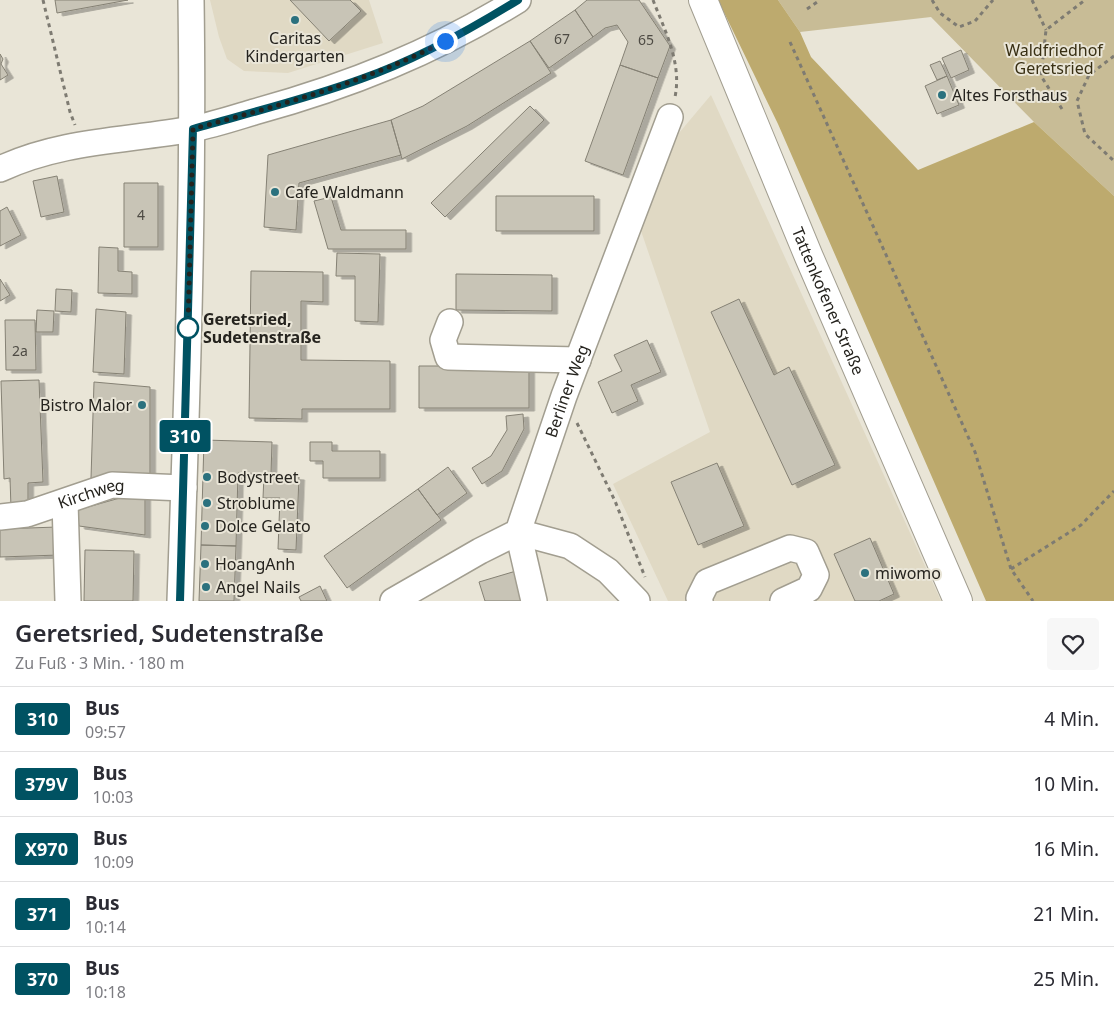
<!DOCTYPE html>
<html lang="de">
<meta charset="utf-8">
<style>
body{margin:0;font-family:"Noto Sans",sans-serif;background:#f7f7f7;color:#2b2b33;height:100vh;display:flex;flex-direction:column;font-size:19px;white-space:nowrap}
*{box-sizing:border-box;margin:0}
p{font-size:16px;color:#7c7c81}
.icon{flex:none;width:28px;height:28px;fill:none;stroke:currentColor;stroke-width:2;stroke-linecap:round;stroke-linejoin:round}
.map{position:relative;height:601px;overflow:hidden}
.panel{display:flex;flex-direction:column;background:#fff;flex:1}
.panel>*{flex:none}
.badge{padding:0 10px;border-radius:4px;font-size:18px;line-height:32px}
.you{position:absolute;width:25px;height:25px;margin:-12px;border:4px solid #fff;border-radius:50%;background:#1a73e8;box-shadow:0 0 0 8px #1a73e833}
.map>.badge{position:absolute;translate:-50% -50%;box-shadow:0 0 0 2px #fff}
.round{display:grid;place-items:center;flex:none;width:52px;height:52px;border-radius:5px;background:#f7f7f7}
.head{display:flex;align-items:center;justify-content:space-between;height:85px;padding:0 15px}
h1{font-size:24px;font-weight:600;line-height:38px}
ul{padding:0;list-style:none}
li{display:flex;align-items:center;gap:15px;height:65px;padding:0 15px;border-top:1px solid #e1e1e2}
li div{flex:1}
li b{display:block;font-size:19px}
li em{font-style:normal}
li .badge{min-width:55px;font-weight:700;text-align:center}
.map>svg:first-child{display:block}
</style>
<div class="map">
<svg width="1114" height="601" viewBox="0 0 1114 601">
<defs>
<filter id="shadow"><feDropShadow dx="5.5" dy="3" stdDeviation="0" flood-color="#0004"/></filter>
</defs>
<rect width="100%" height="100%" fill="#e9e5d7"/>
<path fill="#e0d9c4" d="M 210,0 L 369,0 L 383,43 L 288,73 L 244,71 L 227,59 L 219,37 Z
M 711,95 L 828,352 L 941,601 L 668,601 L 613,484 L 710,432 L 640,228 L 679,133 Z"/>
<path fill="#c8bc96" d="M 778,0 L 1114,0 L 1114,196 L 1034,122 L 931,17 L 800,32 Z"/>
<path fill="#bdaa6e" d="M 718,0 L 778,0 L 800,32 L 811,57 L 918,170 L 1034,122 L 1114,196 L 1114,601 L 986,601 L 778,124 Z"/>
<path fill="#c8c4b6" stroke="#858174" filter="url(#shadow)" d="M 55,0 L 128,0 L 57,13 Z
M 290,0 L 350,0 L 361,11 L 329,41 Z
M 587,0 L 639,0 L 670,46 L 658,78 L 620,65 L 628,42 L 617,25 L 605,28 L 593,37 L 575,10 Z
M 575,10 L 593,37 L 549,68 L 530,41 Z
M 530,41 L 551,73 L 467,126 L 402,159 L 391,120 L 423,106 Z
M 961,50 L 969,70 L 951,78 L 942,58 Z
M 0,54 L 3,59 L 1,64 L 8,75 L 0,80 Z
M 940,61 L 947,76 L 937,80 L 930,65 Z
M 620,65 L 658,78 L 623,175 L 585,161 Z
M 947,76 L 959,105 L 937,114 L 925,86 Z
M 530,106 L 544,120 L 445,217 L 431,203 Z
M 391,120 L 401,155 L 299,183 L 296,230 L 264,227 L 268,155 Z
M 57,176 L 64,212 L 41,217 L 33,181 Z
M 124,183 L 158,183 L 158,247 L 124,247 Z
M 496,196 L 594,196 L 594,231 L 496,231 Z
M 331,197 L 341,230 L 406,230 L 406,249 L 328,249 L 314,201 Z
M 7,207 L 21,235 L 0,246 L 0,211 Z
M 99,247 L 118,248 L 118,271 L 132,272 L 132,294 L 98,293 Z
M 337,253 L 380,254 L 378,322 L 355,321 L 355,276 L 336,276 Z
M 251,271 L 323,272 L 323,302 L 301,301 L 301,360 L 390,361 L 390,409 L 302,409 L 302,419 L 249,418 Z
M 456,274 L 552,275 L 552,311 L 456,310 Z
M 0,279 L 10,295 L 0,301 Z
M 56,289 L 72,290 L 71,312 L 55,311 Z
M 739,299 L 774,375 L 789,367 L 835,465 L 792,485 L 711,312 Z
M 96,309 L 126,312 L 124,374 L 93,372 Z
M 37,310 L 54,311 L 53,332 L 36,332 Z
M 5,320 L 35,320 L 36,370 L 6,370 Z
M 647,340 L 661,372 L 631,385 L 638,401 L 612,413 L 598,382 L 622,371 L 614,355 Z
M 419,366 L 529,366 L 529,408 L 419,408 Z
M 39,380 L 43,482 L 28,483 L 28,507 L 11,508 L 10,478 L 4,479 L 1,381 Z
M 94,382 L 150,387 L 150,475 L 91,478 Z
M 523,414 L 524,429 L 502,471 L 482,484 L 472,468 L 491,456 L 507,430 L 506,416 Z
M 204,440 L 272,442 L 271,474 L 238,473 L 236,546 L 201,545 Z
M 310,442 L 332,442 L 332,451 L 380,451 L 380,478 L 323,478 L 323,461 L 310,461 Z
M 717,463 L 744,526 L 698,545 L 671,482 Z
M 448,467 L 467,493 L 437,515 L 418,489 Z
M 264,475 L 299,477 L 296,550 L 278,549 L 280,498 L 263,498 Z
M 418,489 L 441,520 L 347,588 L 324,556 Z
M 127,496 L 145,496 L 145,535 L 79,526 L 77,510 Z
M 57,527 L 59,555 L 0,557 L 0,529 Z
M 870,538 L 894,594 L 879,601 L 855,601 L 834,554 Z
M 201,545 L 236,546 L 234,601 L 199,601 Z
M 85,550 L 134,551 L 133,601 L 84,601 Z
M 516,571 L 525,601 L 485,601 L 479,582 Z
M 320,586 L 327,601 L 301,601 L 299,597 Z"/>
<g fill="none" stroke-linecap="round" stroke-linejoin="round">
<g stroke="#a29e90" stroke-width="28">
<g id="minor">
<path d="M 0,169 C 62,140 126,141 192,129 C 213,125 234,118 254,112 C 349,86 434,52 518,0"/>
<path d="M 450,322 L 443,340 L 448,357 L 578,360"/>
<path d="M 65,502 L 68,601"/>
<path id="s1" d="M 0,517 L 27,514 L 112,485 L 184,488"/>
<path d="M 518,532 L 570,546 L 608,571 L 637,601"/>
<path d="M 518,532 L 534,601"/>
<path d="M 180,601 C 187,401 194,200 191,0"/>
<path id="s2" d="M 393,601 L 480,551 L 518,532 L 564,396 L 670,117"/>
<path d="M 700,601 L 699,598 L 707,582 L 790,548 L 806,552 L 816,575 L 809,589 L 783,601"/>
</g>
</g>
<g stroke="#a29e90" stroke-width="30">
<g id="major">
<path id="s3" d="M 703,0 L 809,257 L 958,601"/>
</g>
</g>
<path stroke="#7e7b72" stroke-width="3" stroke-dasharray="4 4" stroke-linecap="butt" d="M 43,0 L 70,112 L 75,125
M 653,0 C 665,31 682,63 675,97
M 932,0 L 940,13 L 959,27 L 975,21 L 993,0
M 1032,0 L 1046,30
M 807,9 L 820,0
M 790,42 L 975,452 L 1011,569 L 1033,601
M 1114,56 L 1089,75 L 1077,101 L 1085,134 L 1114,161
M 1062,109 L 1041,76 L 1046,30 L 1085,0
M 577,423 L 615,501 L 645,577
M 1011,569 L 1081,525 L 1114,491"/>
<use href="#minor" stroke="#fff" stroke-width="25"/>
<use href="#major" stroke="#fff" stroke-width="28"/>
</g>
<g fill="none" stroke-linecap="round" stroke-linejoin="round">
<g stroke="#fff" stroke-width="11">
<path id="line" d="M 180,601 L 193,129 C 249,113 306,99 361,79 C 416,60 468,31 518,0"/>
</g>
<use href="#line" stroke="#005262" stroke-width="8"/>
<path stroke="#25231e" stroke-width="5" stroke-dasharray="0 9" d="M 188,328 L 193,129 C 279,105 365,83 445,41"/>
</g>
<g fill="#2b717e" stroke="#e9e5d7" stroke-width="2">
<circle cx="295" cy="20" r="5"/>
<circle cx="942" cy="95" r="5"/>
<circle cx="275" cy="192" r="5"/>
<circle cx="142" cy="405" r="5"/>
<circle cx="207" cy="477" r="5"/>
<circle cx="207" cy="503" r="5"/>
<circle cx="205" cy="526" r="5"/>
<circle cx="205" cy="564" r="5"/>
<circle cx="865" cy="573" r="5"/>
<circle cx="206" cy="587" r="5"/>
</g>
<circle fill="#fff" stroke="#005262" stroke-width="2.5" cx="188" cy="328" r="10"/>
<g text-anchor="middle" stroke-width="4" stroke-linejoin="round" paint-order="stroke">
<g font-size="14" fill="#4e4b44">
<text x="562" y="44">67</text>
<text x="646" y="45">65</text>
<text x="141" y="220">4</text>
<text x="20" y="356">2a</text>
</g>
<g font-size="16" fill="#25231e" stroke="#e9e5d7" text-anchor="start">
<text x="295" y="44" text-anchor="middle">Caritas<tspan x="295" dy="18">Kindergarten</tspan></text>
<text x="952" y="101">Altes Forsthaus</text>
<text x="285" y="198">Cafe Waldmann</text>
<text x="132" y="411" text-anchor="end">Bistro Malor</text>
<text x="217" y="483">Bodystreet</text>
<text x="217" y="509">Stroblume</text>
<text x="215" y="532">Dolce Gelato</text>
<text x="215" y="570">HoangAnh</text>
<text x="875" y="579">miwomo</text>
<text x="216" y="593">Angel Nails</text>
</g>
<g font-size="16" fill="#382f13" stroke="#e9e5d7">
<text x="1054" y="56">Waldfriedhof<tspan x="1054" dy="18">Geretsried</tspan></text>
</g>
<g font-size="16" fill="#25231e" stroke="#e9e5d7">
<text dy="6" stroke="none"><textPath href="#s3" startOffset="326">Tattenkofener Straße</textPath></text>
<text dy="6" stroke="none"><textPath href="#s2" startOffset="292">Berliner Weg</textPath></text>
<text dy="6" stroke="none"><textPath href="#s1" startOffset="95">Kirchweg</textPath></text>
</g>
<g font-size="16" font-weight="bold" fill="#25231e" stroke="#e9e5d7" text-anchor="start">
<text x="203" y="325">Geretsried,<tspan x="203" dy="18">Sudetenstraße</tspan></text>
</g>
</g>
</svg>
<div class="you" style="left:445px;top:41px"></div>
<b class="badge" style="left:185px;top:436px;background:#005262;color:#fff">310</b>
</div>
<section class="panel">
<div class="head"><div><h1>Geretsried, Sudetenstraße</h1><p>Zu Fuß · 3 Min. · 180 m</p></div><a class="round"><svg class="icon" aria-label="heart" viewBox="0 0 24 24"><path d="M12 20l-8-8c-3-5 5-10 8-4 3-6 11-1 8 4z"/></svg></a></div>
<ul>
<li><span class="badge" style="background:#005262;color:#fff">310</span><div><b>Bus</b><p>09:57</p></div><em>4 Min.</em></li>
<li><span class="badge" style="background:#005262;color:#fff">379V</span><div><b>Bus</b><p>10:03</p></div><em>10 Min.</em></li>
<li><span class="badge" style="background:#005262;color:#fff">X970</span><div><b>Bus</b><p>10:09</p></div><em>16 Min.</em></li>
<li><span class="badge" style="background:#005262;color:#fff">371</span><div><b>Bus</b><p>10:14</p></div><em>21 Min.</em></li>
<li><span class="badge" style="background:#005262;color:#fff">370</span><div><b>Bus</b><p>10:18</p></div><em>25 Min.</em></li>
</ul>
</section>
